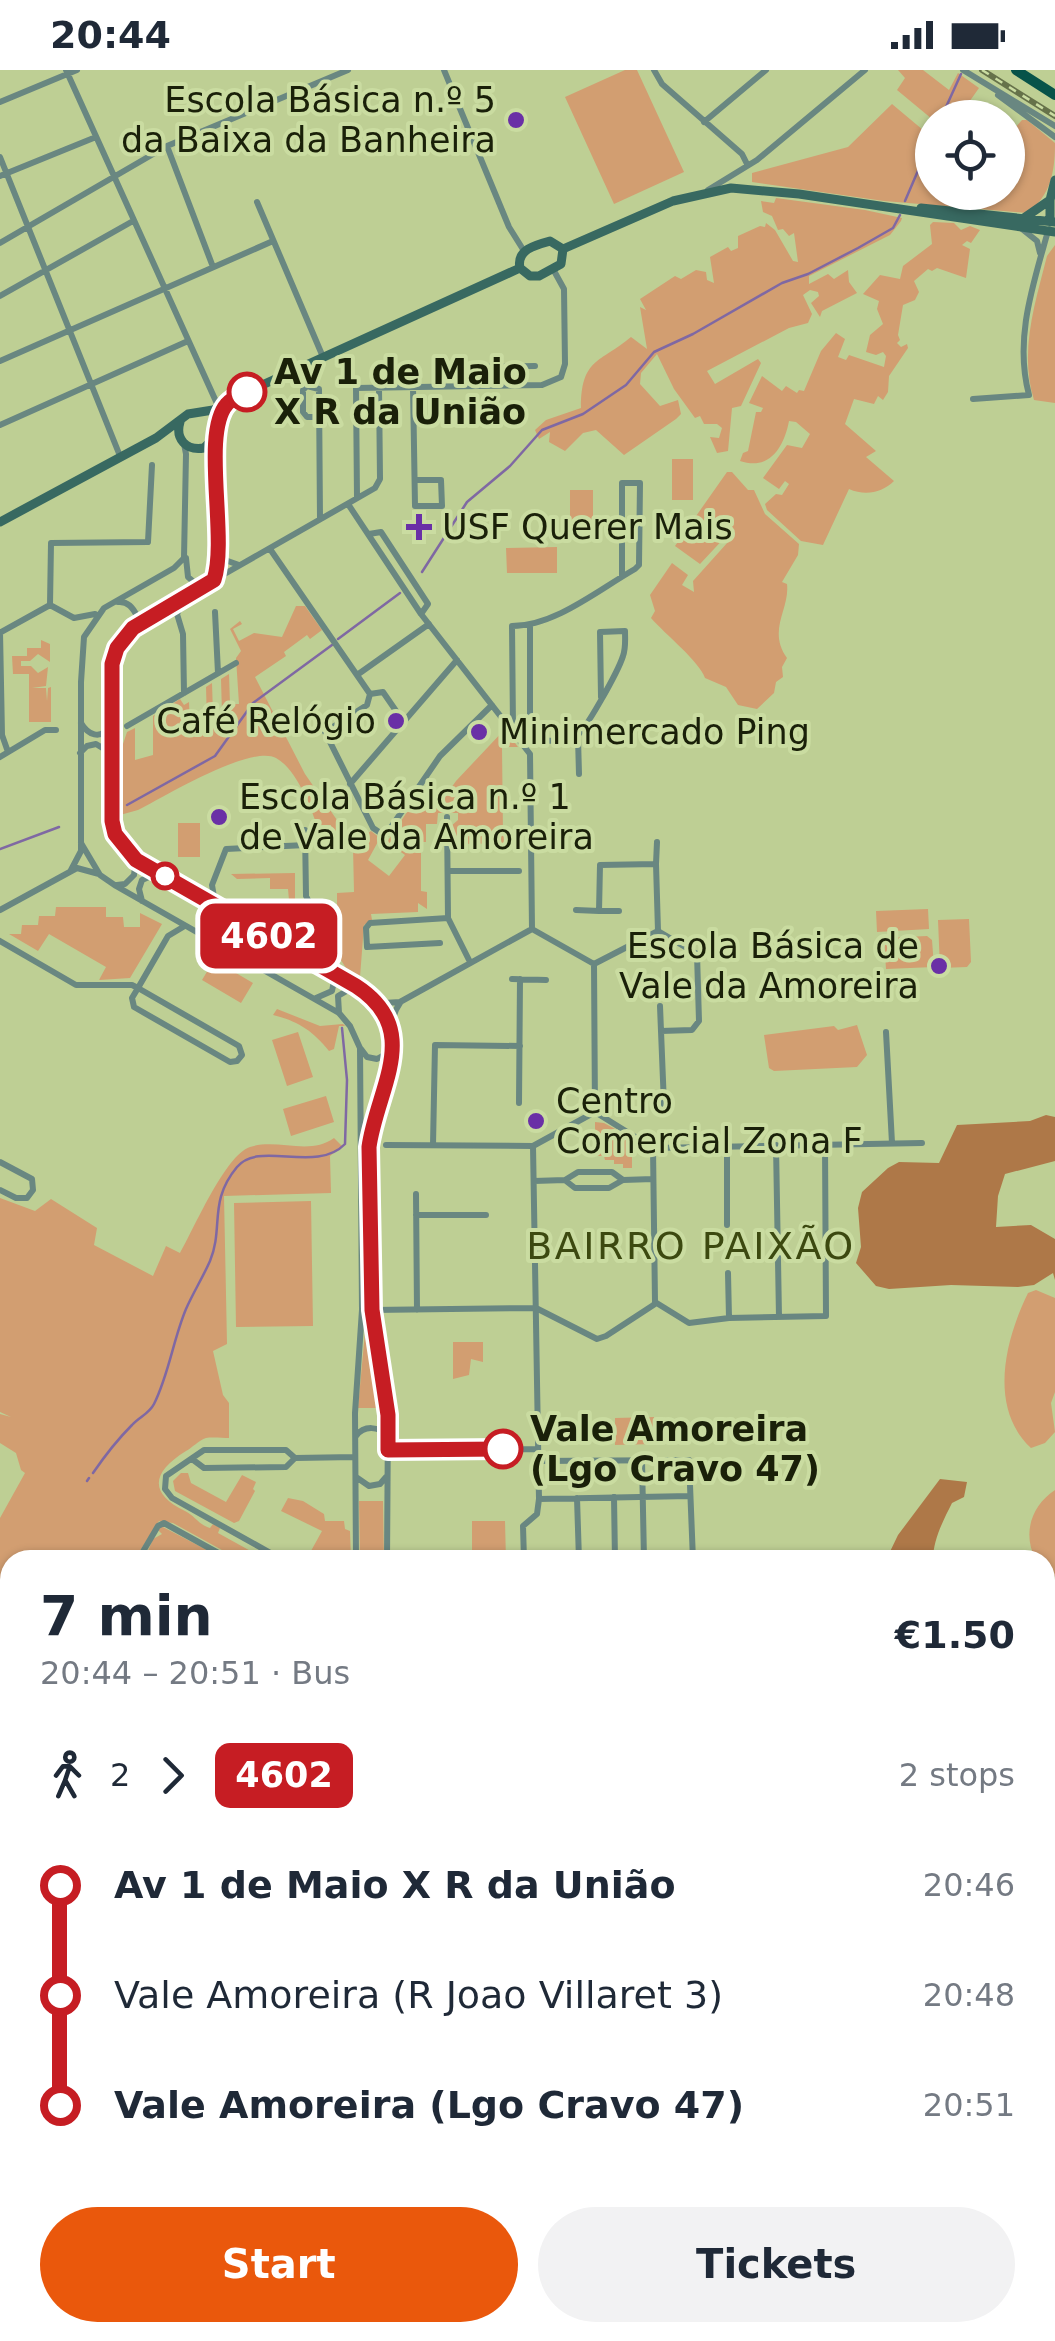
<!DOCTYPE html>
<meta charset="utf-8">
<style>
body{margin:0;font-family:"DejaVu Sans",sans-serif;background:#f2f2f3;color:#1f2937;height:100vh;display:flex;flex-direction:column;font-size:38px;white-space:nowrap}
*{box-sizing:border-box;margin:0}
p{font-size:32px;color:#747a83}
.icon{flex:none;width:55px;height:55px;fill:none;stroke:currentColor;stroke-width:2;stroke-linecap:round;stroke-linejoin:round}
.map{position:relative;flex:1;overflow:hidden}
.drawer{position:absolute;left:0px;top:1480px;width:1055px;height:792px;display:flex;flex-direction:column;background:#fff;border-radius:30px 30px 0 0;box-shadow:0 2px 8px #0004}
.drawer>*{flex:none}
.badge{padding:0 20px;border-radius:15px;font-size:35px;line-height:65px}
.buttons{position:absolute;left:915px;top:30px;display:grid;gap:20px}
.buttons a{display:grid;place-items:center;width:110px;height:110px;border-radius:50%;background:#fff;box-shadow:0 2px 8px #0004;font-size:50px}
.map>.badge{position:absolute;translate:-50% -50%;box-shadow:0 0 0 5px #fff}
.legs{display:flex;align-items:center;gap:15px;height:110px;padding:0 40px;font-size:32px}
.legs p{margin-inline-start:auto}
.headline{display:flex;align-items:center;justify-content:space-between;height:170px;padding:0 40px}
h1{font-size:55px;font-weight:800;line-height:75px}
.cta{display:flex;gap:20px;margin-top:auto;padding:20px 40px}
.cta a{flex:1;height:115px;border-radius:60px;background:#ea580c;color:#fff;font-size:40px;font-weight:800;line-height:115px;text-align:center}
.cta a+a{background:#f2f2f3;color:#1f2937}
ul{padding:0 40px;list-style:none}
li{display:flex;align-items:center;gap:35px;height:110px;font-size:38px}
li i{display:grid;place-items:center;width:15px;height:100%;margin:0 12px;background:currentColor}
li i::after{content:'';width:25px;height:25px;margin:-12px;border:8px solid;border-radius:50%;background:#fff}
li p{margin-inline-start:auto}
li:first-child i{background:linear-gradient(#0000 50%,currentColor 0)}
li:last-child i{background:linear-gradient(currentColor 50%,#0000 0)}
.status{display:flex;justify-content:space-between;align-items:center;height:70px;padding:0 50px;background:#fff;direction:ltr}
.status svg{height:28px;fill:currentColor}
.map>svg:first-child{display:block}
</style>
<div class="status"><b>20:44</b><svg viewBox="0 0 49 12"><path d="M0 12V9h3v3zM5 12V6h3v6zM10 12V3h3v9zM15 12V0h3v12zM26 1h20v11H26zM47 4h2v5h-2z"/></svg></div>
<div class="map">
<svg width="1055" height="2271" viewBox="0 0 1055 2271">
<rect width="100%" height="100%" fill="#becf94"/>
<path fill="#d29e71" d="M 625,0 L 637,0 L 684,102 L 614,134 L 565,27 Z
M 898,0 L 923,0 L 949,20 L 958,3 L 979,18 L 962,42 L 968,47 L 932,49 L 897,20 L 905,8 Z
M 892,34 L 923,60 L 932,52 L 932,122 L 1008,122 L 1008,66 L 1022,50 L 1027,50 L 1055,73 C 1055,101 1051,126 1027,143 L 884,131 L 752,112 L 752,103 L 848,77 Z
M 776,128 L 865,140 L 902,148 L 901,151 L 890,165 L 809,206 L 809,214 L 828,204 L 834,209 L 848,200 L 849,212 L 857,223 L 822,241 L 820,247 L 811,233 L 819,226 L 818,222 L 810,220 L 803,225 L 812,244 L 808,253 L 789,258 L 707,301 L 715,314 L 758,289 L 761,293 L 741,336 L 732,338 L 728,381 L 717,383 L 710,367 L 719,368 L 722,358 L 717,354 L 704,354 L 700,346 L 695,348 L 674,319 L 657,284 L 641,303 L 640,314 L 660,336 L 678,330 L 681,344 L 676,349 L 624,385 L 596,360 L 583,363 L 565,381 L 549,372 L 550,362 L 539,369 L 535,360 L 546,350 L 581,338 C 581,288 600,293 631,267 L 647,279 L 640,237 L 646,240 L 640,229 L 675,206 L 681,209 L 696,200 L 706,202 L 707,210 L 714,213 L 710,187 L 728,177 L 731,181 L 738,178 L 738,166 L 760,156 L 765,157 L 766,153 L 775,160 L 793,191 L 798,192 L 794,163 L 789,166 L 783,159 L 778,160 L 772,146 L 763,142 L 761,131 L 774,133 Z
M 933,152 L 954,153 L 961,160 L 970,156 L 980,160 L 971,173 L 967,171 L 962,175 L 970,179 L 966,208 L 937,198 L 932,201 L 928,199 L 914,211 L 919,222 L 915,230 L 903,235 L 898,265 L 900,270 L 897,273 L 901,277 L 907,274 L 908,278 L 889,306 L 888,322 L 883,330 L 878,326 L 874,334 L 854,329 L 845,354 L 876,381 L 866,387 L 894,411 C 882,423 865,426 849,419 L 823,475 L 801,471 L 767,440 L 765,434 L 776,424 L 782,425 L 789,414 L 785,411 L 779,419 L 763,408 L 787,375 L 802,378 L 810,364 L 796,352 L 789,351 C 784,377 770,401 740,391 L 743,383 L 748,381 L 756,342 L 761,342 L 763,338 L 749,333 L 762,306 L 782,321 L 786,316 L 797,323 L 799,320 L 804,321 L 821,281 L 836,263 L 845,269 L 838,287 L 846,290 L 849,285 L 884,297 L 886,286 L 883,282 L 876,285 L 866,282 L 870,265 L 883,254 L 877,239 L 879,231 L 863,224 L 880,205 L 900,209 L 903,196 L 932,174 L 930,155 Z
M 1055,175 L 1055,333 L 1034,330 C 1019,281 1035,234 1047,186 Z
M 672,389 L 693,389 L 693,430 L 672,430 Z
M 727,402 L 732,402 L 748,420 L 754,420 L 765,444 L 799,474 L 798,485 L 782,512 L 787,514 C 790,539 767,560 787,588 L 782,597 L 783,607 L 776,612 L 774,623 L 757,639 L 738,635 L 726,617 L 705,608 C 700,592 665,564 651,548 L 655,541 L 650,525 L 672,493 L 688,505 L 682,515 L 694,522 L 693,511 L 728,472 L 728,464 L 700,494 L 675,476 Z
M 570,420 L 593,420 L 593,465 L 570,465 Z
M 557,477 L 557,503 L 507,503 L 506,478 Z
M 296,536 L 305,536 L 322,560 L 310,569 L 307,565 L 284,582 L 286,586 L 255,607 L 305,704 L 353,773 L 371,761 L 380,768 L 368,790 L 389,806 L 405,785 L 387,772 L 417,727 L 437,738 L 456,711 L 505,659 L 518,677 L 502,677 L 503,764 L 521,765 L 521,773 L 451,774 L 451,756 L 458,750 L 458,743 L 438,743 L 437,754 L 426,754 L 426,772 L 421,772 L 421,821 L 427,822 L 427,839 L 418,833 L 418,842 L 371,844 L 372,850 L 364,855 L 360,907 L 346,898 L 339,887 L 326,883 L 337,845 L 337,823 L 354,822 L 353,777 L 332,777 L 331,755 L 317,755 C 309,734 297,700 276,688 C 251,674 164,727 138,740 L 120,745 L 119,686 L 127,662 L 135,658 L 135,690 L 153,685 L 153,646 L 180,629 L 184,635 L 189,632 L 190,657 L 199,657 L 199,652 L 207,652 L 206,617 L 212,613 L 213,644 L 222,644 L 221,609 L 229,604 L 230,634 L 239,634 L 236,588 L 241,581 L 230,559 L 240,551 L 242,554 L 233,559 L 239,571 L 254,563 L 282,567 Z
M 41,570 L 50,574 L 50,592 L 38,584 L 30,591 L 21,591 L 21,596 L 31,596 L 38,603 L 48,597 L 46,616 L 32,618 L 46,618 L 47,631 L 48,618 L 51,617 L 51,652 L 29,652 L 29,604 L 13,604 L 12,586 L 27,586 L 27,578 L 41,578 Z
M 178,753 L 200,753 L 200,787 L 178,787 Z
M 295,803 L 295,834 L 289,830 L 288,819 L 270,819 L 270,808 L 237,809 L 231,804 Z
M 56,837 L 106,837 L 106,847 L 123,847 L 124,857 L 140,857 L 140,843 L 162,854 L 130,908 L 99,910 L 106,897 L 49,864 L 38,881 L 9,864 L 21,864 L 22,855 L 38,855 L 39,846 L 55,846 Z
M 928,839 L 929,859 L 877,862 L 876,841 Z
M 969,849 L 971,892 L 967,897 L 940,898 L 938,850 Z
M 927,866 L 932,870 L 934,897 L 886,899 L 884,868 Z
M 214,890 L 253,913 L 241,933 L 202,910 Z
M 277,939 L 320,956 L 343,954 L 345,956 L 339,956 L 334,979 L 329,981 C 313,961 298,951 273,945 Z
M 857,955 L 867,985 L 857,997 L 774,1001 L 769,998 L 764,965 L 834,956 L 838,960 Z
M 298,962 L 313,1007 L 287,1016 L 272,970 Z
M 326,1026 L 334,1052 L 291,1066 L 283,1039 Z
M 595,1052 L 604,1053 L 632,1068 L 632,1098 L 623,1098 L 623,1094 L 614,1094 L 614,1090 L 605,1090 L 604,1086 L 595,1086 Z
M 334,1068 L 342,1076 L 330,1086 L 331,1123 L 224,1126 L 227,1274 L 213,1281 L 223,1325 L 229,1333 L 229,1368 C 223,1368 212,1367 206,1368 C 199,1370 192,1378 186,1381 C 152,1402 148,1423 185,1441 C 194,1445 199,1455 210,1458 L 213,1454 L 220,1458 L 218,1463 L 267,1490 L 240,1490 L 173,1453 L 159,1451 L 134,1490 L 10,1490 L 10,1583 L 0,1578 L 0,1448 L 25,1403 L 21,1400 L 16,1383 L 0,1373 L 0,1344 L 11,1347 L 0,1342 L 0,1128 L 35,1141 L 51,1129 L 97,1158 L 94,1175 L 153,1206 L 166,1176 L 180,1183 C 193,1161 225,1085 250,1077 C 277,1068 310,1086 334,1068 Z
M 311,1131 L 313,1256 L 236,1257 L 234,1133 Z
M 1036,1220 L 1055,1228 L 1055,1322 L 1051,1333 L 1055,1362 L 1045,1373 L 1031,1378 C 988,1338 1005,1270 1028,1223 Z
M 365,1262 L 370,1262 L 381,1338 L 358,1338 Z
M 453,1272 L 483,1272 L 483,1292 L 471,1289 L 469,1305 L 453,1309 Z
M 654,1347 L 654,1374 L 615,1375 L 615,1348 Z
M 181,1403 L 188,1403 L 191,1413 L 226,1432 L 242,1405 L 256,1412 L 253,1419 L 255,1421 L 239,1451 L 234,1453 L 175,1421 L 173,1411 Z
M 1055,1420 L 1055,1507 L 1045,1498 L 1045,1490 L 1036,1490 C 1022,1464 1031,1436 1055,1420 Z
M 288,1428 L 303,1431 L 324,1444 L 325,1451 L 344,1451 L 345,1459 L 350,1461 L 351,1490 L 306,1490 L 322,1461 L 281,1441 Z
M 359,1431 L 383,1431 L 384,1490 L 360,1490 Z
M 472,1451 L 505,1451 L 506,1490 L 472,1490 Z
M 161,1456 L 207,1480 L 206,1486 L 201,1484 L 200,1490 L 144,1490 L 153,1469 L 162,1464 L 158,1460 Z
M 1045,1505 L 1055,1519 L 1055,1681 L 1045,1668 Z
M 0,1596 L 10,1602 L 10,1693 L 0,1689 Z
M 1045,1685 L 1055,1703 L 1053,1901 L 1045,1900 Z
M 0,1692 L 10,1696 L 10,1837 L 0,1838 Z
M 1055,1945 L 1055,2091 L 1045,2094 L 1045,2004 Z
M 791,2263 L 791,2262 L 869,2263 L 865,2271 L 791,2271 Z"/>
<path fill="#ae7848" d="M 1046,1045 L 1055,1047 L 1055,1091 L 1005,1104 L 998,1126 L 996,1157 L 1031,1155 L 1055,1169 L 1055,1210 L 1053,1203 L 1034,1215 L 1018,1217 L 951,1215 L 889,1219 L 876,1216 L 856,1193 L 861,1177 L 858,1138 L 862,1122 L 888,1098 L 899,1092 L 939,1093 L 957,1055 L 1030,1051 Z
M 940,1409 L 967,1412 L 964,1427 L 952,1433 C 943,1451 933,1470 933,1490 L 886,1490 L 898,1465 Z"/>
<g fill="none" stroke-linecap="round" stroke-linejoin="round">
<path stroke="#7f68a3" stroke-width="2.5" d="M 941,48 L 961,4
M 905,131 L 932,68
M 422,502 L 467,432 L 510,396 L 542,360 L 583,344 L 626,315 L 654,282 L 693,264 L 782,213 L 808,204 L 858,178 L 893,158 L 900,145
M 338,569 L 400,523
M 127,735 L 215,686 L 253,633 L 332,575
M 0,779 L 59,757
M 93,1403 C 104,1387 118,1369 132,1355 C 139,1347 149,1344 154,1334 C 169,1304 173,1270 186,1239 C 193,1223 203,1207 210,1191 C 224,1157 208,1132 237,1097 C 259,1070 316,1104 345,1074 L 347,1010 L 342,958
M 87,1411 L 89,1408"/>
<path stroke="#698781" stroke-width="6" d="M 66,0 L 219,338
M 444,0 L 509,157 L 524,181
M 654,0 L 662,14 L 742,84 L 747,94
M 963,0 L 1055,56
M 998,25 L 1055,67
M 0,32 L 77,0
M 704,52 L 766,0
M 167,76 L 213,197
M 0,87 L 120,386
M 0,106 L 96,67
M 708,120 L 757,90 L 865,0
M 257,132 L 323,287
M 1022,159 L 1037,171 L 1040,183
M 0,173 L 167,76 L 348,0
M 0,226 L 133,151
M 0,291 L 273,171
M 463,316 L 471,297 L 535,296
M 413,317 L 415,436 L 442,436 L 441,410 L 415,410
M 973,329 L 1029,325 C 1014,269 1033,215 1048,161
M 318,347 L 307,347 L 303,342 L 303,320 L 307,316 L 319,319 L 320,449
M 0,355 L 188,271
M 215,366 L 217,501 L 214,510 C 176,531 125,549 112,594 C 111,628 104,740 116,766 C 120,776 128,783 136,790 L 384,933 L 400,932 L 532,859
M 357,428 L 356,318 L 542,315 L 561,307 L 565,294 L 564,219 L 553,199
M 348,434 L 421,544 L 530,684 L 532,859
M 369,464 L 381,462 L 428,534 L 421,544
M 270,479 L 370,624
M 218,480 L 225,490 L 239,495
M 186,488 L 188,507 L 196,514 L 203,515
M 214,510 L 375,418 L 380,409 L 379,317
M 118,532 C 128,531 133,538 137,546 L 134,557
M 50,535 L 51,473 L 148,472 L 152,395
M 215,542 L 218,603
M 0,562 L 2,665 L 8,682
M 1,562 L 50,535 L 74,548 L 95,544
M 357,605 L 429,554
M 184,623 L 183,564 L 177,544 L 185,527
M 370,624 L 367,635 L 325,662 L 373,758 L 385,766 L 440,686 L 492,635
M 370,624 L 383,622 L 403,651
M 81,653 C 88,665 100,670 110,657
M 127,656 L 236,593
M 513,658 L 512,556 C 555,556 598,520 635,499 L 639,495 L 640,413 L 622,413 L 622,506
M 578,668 L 579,704
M 532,670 C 544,670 562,673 573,669 C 584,665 619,599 623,586 C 626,578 625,569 625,561 L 600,562 L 601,627
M 530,673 L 530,556
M 80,683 L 87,676 L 96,674 L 109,682
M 0,687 L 45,660 L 56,660
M 350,714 L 457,590
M 447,747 L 448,848 L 470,892
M 305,760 L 306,826 L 309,832 L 321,832
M 81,773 L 100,805 L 116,816 L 339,943 L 350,956 L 360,978 L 362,1240 L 355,1343 L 356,1490
M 656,794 L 657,772
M 71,800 L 81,781 L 81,612 L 84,567 L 104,538 L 174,498 L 184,488 L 186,384 L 184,374
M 448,801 L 519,801
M 117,815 L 125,814 L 134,805 L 136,790
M 142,831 L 139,819 L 142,810 L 158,803
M 215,833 L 212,815 L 226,779 L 306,775
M 0,840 L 77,798 L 99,804
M 576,840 L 599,841 L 600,795 L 656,794 L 658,861 L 594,894
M 599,841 L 619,841
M 532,859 L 594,894 L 595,1042
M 658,861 L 697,884 L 699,951 L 692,960 L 661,961 L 664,1035
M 0,871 L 76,915 L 132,915 L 138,918 L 168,866 L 183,857
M 440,873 L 367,877 L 366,858 L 370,853 L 448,848
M 697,884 L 725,882
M 512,909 L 546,910
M 138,918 L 239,976 L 242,985 L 237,991 L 230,992 L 134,937 L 132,928 Z
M 316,928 L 332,921 L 334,911 L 330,902
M 376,929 L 390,958
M 660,936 L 661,961
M 339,943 L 338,926 L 355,916
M 886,962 L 892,1073
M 361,979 L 367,987 L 377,989 L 391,981
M 519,1033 L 520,909
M 595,1042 L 653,1078
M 386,1075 L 533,1076 L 595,1042
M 433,1075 L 435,975 L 520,976
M 776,1075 L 779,1247
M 727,1076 L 727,1155
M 653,1078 L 922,1073
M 653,1078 L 655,1232
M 0,1092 L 32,1109 L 33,1120 L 27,1128 L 16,1128 L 0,1120
M 534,1111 L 565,1110 L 578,1102 L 612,1102 L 623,1110
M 566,1111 L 575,1118 L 609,1118 L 623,1110 L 653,1109
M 416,1124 L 417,1240
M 416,1145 L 486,1145
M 728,1203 L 729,1248
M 655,1232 L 689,1253 L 729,1248 L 826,1246 L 825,1074
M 372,1240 L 536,1238 L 597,1269 L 606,1266 L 655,1234
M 356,1366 C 364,1355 379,1356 387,1366
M 388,1380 L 538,1379
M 192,1389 L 204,1398 L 286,1397 L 295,1388
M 642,1390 L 644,1490
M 538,1391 L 689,1390 L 693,1490
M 356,1407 L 369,1416 L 380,1414 L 386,1407
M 614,1427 L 615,1490
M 577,1428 L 579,1490
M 539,1429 L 690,1426
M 138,1490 L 158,1456 L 164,1453 L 231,1490
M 207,1490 L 212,1480
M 283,1490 L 172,1428 L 165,1419 L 166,1406 L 204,1380 L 286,1380 L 295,1388 L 355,1387
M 387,1490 L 388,1345 L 372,1240 L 369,1077 C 372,1054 383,1036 388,1014 C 395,988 384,955 400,933
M 524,1490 L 523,1456 L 537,1444 L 539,1429 L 533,1076
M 0,1873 L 10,1873
M 0,1989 L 10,1989
M 0,2107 L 10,2107
M 1045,2163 L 1055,2210
M 0,2170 L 10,2163
M 1045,2229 L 1055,2222
M 1045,2246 L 1055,2244
M 0,2259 L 8,2253
M 183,2262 L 189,2271
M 292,2262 L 297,2271
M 472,2262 L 482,2271
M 780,2262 L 781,2271
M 944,2262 L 946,2271
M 1031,2262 L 1032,2271
M 42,2271 L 54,2262
M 162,2271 L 175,2262
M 260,2271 L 270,2262
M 639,2271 L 640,2262
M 880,2271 L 886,2262"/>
<path stroke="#386961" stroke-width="9" d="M 921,138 L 1055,152
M 1024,148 L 1050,130
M 1050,152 L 1050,130 L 1055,110
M 563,179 L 673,131 L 731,118 L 799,124 L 1055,162
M 520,198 L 530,206 L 539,206 L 561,194 L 563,179
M 520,198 C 516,180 535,175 550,171 L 563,179
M 180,352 C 175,369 186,381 204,378 L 213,369 L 226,336
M 0,452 L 156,368 L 188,344 L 213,340 L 260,316 L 520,198"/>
<path stroke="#075349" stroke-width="10" d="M 1016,0 L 1055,25"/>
<g stroke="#66724a" stroke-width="6">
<path id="rail" d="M 982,0 L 1055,46"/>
</g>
<use href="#rail" stroke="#cadca1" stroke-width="2.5" stroke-dasharray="8" stroke-linecap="butt"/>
</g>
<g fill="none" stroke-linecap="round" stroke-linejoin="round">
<g stroke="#fff" stroke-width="22">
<path id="line-1" d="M 247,322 C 240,325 232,328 227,334 C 201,363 228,468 214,510 L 133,558 L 117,578 L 112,594 L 112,751 L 115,764 L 136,790 L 356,916 C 424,960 377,1018 369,1077 L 372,1240 L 388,1345 L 388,1380 L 503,1379"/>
</g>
<use href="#line-1" stroke="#c61d23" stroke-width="15"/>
</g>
<g fill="#6a30a6" stroke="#cadca1" stroke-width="4">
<circle cx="516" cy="50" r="10"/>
<path d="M414 442h10v10h10v10h-10v10h-10v-10h-10v-10h10z"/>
<circle cx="396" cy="651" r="10"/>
<circle cx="479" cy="662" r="10"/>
<circle cx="219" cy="747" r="10"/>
<circle cx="939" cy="896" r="10"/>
<circle cx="536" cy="1051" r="10"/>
</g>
<g fill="#fff" stroke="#c61d23" stroke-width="5">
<circle cx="247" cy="322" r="18"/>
<circle cx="165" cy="806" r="12"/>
<circle cx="503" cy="1379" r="18"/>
</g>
<g text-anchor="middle" stroke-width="8" stroke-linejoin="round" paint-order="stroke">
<g font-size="35" fill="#1a2009" stroke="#cadca1" text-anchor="start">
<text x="496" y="42" text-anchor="end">Escola Básica n.º 5<tspan x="496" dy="40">da Baixa da Banheira</tspan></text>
<text x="442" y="469">USF Querer Mais</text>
<text x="376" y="663" text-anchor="end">Café Relógio</text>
<text x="499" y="674">Minimercado Ping</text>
<text x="239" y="739">Escola Básica n.º 1<tspan x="239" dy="40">de Vale da Amoreira</tspan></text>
<text x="919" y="888" text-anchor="end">Escola Básica de<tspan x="919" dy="40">Vale da Amoreira</tspan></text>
<text x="556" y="1043">Centro<tspan x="556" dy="40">Comercial Zona F</tspan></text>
</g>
<g font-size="35" font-weight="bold" fill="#1a2009" stroke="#cadca1" text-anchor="start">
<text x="274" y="314">Av 1 de Maio<tspan x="274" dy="40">X R da União</tspan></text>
<text x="530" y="1371">Vale Amoreira<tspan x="530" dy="40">(Lgo Cravo 47)</tspan></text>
</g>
<g font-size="38" letter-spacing="2.5" fill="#3c4910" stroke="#cadca1">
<text x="691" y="1189">BAIRRO PAIXÃO</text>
</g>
</g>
</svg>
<div class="buttons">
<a><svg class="icon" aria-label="locate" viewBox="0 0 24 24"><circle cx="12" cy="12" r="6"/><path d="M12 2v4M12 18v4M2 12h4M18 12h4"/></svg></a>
</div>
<b class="badge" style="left:269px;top:866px;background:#c61d23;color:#fff">4602</b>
<section class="drawer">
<div class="headline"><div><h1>7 min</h1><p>20:44 – 20:51 · Bus</p></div><b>€1.50</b></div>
<div class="legs"><svg class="icon" aria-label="walk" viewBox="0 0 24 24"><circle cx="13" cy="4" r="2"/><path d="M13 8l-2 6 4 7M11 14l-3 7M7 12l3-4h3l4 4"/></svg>2<svg class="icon" aria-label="forward" viewBox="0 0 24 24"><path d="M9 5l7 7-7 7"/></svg><b class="badge" style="background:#c61d23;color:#fff">4602</b><p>2 stops</p></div>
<ul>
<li><i style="color:#c61d23"></i><b>Av 1 de Maio X R da União</b><p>20:46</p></li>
<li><i style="color:#c61d23"></i><span>Vale Amoreira (R Joao Villaret 3)</span><p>20:48</p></li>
<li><i style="color:#c61d23"></i><b>Vale Amoreira (Lgo Cravo 47)</b><p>20:51</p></li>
</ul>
<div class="cta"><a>Start</a><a>Tickets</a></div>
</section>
</div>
